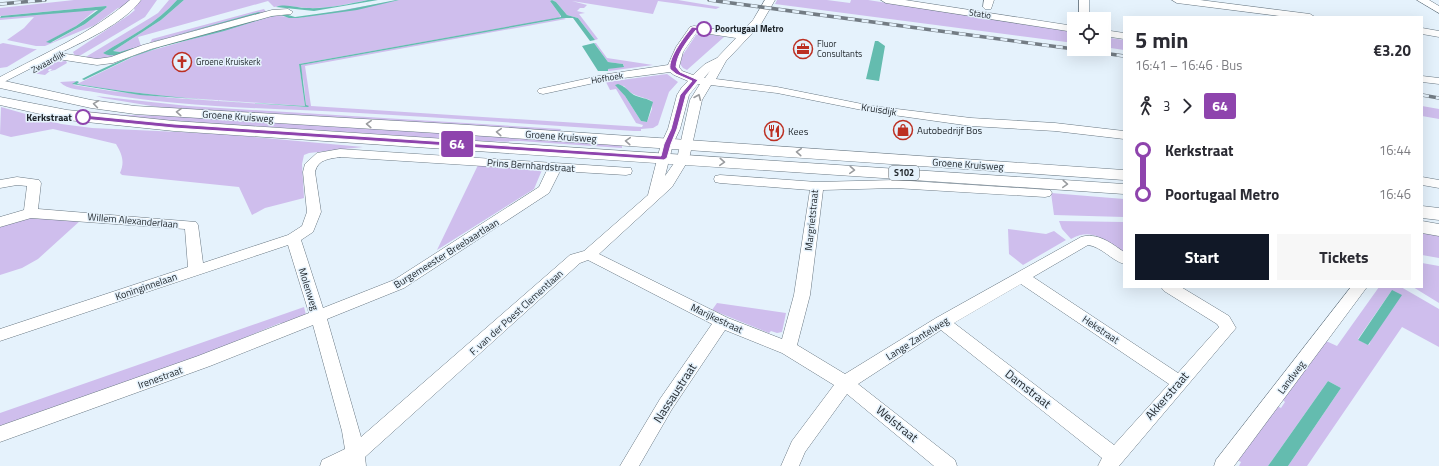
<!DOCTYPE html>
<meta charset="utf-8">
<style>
body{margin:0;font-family:"Titillium Web",sans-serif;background:#f7f7f7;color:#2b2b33;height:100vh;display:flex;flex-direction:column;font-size:15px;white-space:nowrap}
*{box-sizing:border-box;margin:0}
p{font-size:13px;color:#7c7c81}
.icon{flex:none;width:22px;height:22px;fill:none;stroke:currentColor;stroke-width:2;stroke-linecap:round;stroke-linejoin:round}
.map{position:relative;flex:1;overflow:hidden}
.sheet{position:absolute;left:1123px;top:16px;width:300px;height:272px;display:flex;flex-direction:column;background:#fff;border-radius:0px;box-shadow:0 4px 16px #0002}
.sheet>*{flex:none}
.badge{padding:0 8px;border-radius:3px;font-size:14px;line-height:26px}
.tools{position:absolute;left:1067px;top:12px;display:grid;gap:8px}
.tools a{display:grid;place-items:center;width:44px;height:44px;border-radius:0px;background:#fff;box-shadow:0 4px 16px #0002;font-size:20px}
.map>.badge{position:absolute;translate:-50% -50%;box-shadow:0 0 0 2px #fff}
.legs{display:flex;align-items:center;gap:6px;height:44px;padding:0 12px;font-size:13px}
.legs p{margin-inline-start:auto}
.overview{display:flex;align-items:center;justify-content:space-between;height:68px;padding:0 12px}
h1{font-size:22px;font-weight:700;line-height:30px}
.cta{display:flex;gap:8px;margin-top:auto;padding:8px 12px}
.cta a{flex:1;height:46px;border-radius:0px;background:#111827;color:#fff;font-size:16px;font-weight:700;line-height:46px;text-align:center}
.cta a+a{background:#f7f7f7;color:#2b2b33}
ul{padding:0 12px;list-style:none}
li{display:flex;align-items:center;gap:14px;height:44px;font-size:15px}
li i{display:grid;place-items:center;width:6px;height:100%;margin:0 5px;background:currentColor}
li i::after{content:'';width:10px;height:10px;margin:-5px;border:3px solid;border-radius:50%;background:#fff}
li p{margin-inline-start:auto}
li:first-child i{background:linear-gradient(#0000 50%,currentColor 0)}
li:last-child i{background:linear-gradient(currentColor 50%,#0000 0)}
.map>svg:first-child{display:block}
</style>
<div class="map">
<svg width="1439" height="466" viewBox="0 0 1439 466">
<rect width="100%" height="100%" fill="#e5f2fc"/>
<path fill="#cfbeed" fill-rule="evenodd" d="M 74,0 L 130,0 L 124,7 L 118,8 L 95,25 L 45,46 L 36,46 L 7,40 L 24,28 L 34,17 L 0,20 L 0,18 L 97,9 L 76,26 L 47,42 L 53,42 L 85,24 L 107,7 L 106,6 L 0,16 L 0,8 Z
M 140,0 L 157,0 L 145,17 L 81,55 L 75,56 L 73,52 L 129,15 L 135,10 L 133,8 Z
M 169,0 L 177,0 C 157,23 129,37 103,53 L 110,55 L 133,48 L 120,52 L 113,51 L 161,20 L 184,0 L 368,0 C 351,3 333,8 315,8 C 301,9 287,4 274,7 L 268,1 L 138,37 L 141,46 L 104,60 L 84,58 L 150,18 L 158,13 Z
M 399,0 L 552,0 L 550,1 L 561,16 L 558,18 L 299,64 L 305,106 L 172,97 L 107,89 L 77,84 L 139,54 L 269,17 C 280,14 287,18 298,18 Z
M 552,0 L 678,0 L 720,7 L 716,9 L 658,1 L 653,14 L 572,1 L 587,5 L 584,8 L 580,8 L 577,11 L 585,13 L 579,14 L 598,39 L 595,40 L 578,18 L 567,15 L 556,2 Z
M 777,0 L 827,0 L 850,3 L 851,0 L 868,0 L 1074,32 L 1074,43 L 775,4 Z
M 260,10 L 264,9 L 266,12 L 150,43 L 152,39 Z
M 564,18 L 566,19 L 305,66 L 311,106 L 642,127 L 643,125 L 636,123 L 616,89 L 610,90 L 606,82 L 667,74 L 678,82 L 669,92 L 658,125 L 653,128 L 641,129 L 641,131 L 634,131 C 543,125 451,118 359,113 C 271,108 181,108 94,92 C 84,90 67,90 60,82 L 77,81 L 73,84 L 74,85 L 111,91 L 173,98 L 308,107 L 306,106 L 304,84 L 300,65 ZM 616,85 L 624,86 C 630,96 642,96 652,101 L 652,109 L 647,122 L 641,121 L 625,96 Z
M 704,33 L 724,37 L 687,70 L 683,68 L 680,64 L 682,56 L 696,35 Z
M 1104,37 L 1124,40 L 1124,50 L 1104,47 Z
M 3,43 L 34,49 L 37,49 L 7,67 L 0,68 L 0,44 Z
M 594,43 L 596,43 L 607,58 L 653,65 L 609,71 L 607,69 L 624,66 L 623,64 L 608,62 Z
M 66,61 L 67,63 L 55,70 L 50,71 L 52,69 L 49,69 L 48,71 L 50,71 L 45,75 L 32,73 L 52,62 Z
M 96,96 L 188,106 L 561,129 L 560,131 L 508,130 L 164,108 L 103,98 Z
M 1422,106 L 1439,109 L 1439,119 L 1422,116 Z
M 1,107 L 61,124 L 92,128 L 223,134 L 363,147 L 309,153 L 304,155 L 302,164 L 304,198 L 265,208 L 252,215 L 239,187 L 122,175 L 120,173 C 125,162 122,154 116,144 L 53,129 L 11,137 L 0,134 Z
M 84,111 L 125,115 L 173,116 L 622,145 L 622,148 L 520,141 L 475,142 L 159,121 L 81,113 Z
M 479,163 L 542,170 L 534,189 L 437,250 Z
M 1051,193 L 1124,199 L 1124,217 L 1054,215 Z
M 33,217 L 81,220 L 38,259 L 22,268 L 0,275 L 0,226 Z
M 1059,221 L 1124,222 L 1124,250 L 1122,252 C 1103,240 1093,227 1071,239 L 1062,229 Z
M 1008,229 L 1046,234 L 1054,231 L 1066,240 L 1023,265 L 1009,254 Z
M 1422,233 L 1439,236 L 1439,258 L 1422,255 Z
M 1422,263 L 1439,266 L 1439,303 L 1413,287 L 1422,287 Z
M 1379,287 L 1401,287 L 1439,309 L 1439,347 L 1402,327 L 1307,466 L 1288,466 L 1341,388 L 1328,381 L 1268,466 L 1239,466 L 1241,462 L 1237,460 L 1277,406 L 1281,408 L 1285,402 L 1282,399 L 1326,341 L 1337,346 ZM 1392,290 L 1369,345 L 1358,340 L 1358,339 Z
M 717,303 L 786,313 L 782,332 L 777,333 L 771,331 L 769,333 L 712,310 Z
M 304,307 L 306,315 L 285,324 L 280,323 L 213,351 L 0,426 L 0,413 Z"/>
<path fill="#64bcaf" d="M 177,0 L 184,0 L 161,20 L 113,51 L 120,52 L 133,48 L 135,49 C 125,52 112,59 103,53 C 129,37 157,23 177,0 Z
M 368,0 L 378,0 L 314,11 L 276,7 C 285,3 297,8 307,8 C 328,9 348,4 368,0 Z
M 396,0 L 399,0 L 357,10 L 298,18 L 289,18 L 281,15 L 269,17 L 224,31 L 161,47 L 132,57 L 84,80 L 82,79 C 141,47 207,33 271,15 L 285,14 L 295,17 L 345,10 Z
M 552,0 L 556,2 L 567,15 L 578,18 L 595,40 L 590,41 L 573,18 L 564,18 L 301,65 L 306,105 L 309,106 L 308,107 L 140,95 L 72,84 L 77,81 L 79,82 L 77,84 C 152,97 229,102 305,106 L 299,64 L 561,17 L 561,16 L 550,1 Z
M 106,6 L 107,7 L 85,24 L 50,43 L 46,42 L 76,26 L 98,10 L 0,18 L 1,16 Z
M 259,12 L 261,13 L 154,41 L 155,41 Z
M 875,41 L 878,41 L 885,46 L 879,81 L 866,79 Z
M 594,43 L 608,62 L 623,64 L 624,67 L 608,69 L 608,71 L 598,71 L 582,46 Z
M 618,84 C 625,86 628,91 634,95 C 640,98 647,98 653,102 L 647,122 L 641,121 L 625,96 L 615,85 Z
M 1392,290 L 1402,295 L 1368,345 L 1358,340 Z
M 1328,381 L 1341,388 L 1288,466 L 1268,466 Z"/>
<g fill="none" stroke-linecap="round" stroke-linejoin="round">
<g stroke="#697883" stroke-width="1">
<path id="minor" d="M 130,0 L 141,0 C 123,24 86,40 60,53 L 97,59 L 111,57 L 143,45 L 272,10 L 288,9 L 293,12 L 291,14 L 272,16 L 151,49 L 113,63 L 97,65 L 51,58 L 0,84 L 0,77 C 45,53 92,33 130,0 Z
M 765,0 L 775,0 L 761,24 L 726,61 L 716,79 L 777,87 L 872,106 L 971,118 L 1055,123 L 1124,131 L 1124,139 L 1055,131 L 971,126 L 872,112 L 777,93 L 711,85 L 702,100 L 689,159 L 672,187 L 599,254 L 728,318 L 782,339 L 794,295 L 810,190 L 720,183 L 715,182 L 714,179 L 715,176 L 720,175 L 817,182 L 895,180 L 1050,190 L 1052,193 L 1050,196 L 1045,197 L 895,188 L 823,190 L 810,295 L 797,345 L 845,374 L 936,318 L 1081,237 C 1097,232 1111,243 1124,252 L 1124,264 C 1111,260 1102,247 1088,245 L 1033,277 L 1178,373 L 1219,327 L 1217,324 L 1164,291 L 1161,287 L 1181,287 L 1229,316 L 1236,328 L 1119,466 L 1098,466 L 1102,458 L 941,330 L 858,384 L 955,460 L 957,466 L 934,466 L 847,394 L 805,452 L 799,466 L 781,466 L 792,441 L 834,385 L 782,353 L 725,330 L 672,409 L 639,466 L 620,466 L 660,399 L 712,324 L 588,260 L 580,263 L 365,457 L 366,466 L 320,466 L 322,460 L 345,449 L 342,431 L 313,325 L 210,366 L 0,442 L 0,426 L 198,356 L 309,313 L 288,245 L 0,341 L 0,329 L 188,267 L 185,229 L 31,218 L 0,227 L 0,217 L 24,210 L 27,186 L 17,185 L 0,188 L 0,180 L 17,177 L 39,180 L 41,183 L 38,209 L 196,222 L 198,225 L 203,263 L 288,235 L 302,226 L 307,212 L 303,172 L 305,164 L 317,153 L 340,149 L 631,168 L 632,171 L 631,174 L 626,175 L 560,171 L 549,193 L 404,288 L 327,319 L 361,437 L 570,255 L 584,251 L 648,195 L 661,144 L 668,129 L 677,95 L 682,87 L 688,81 L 674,75 L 670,72 L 608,80 L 543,94 L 539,93 L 537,91 L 539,89 L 608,74 L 668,65 L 676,47 L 690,27 L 694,26 L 741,33 L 753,20 ZM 697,32 L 736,38 L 717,58 L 705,64 L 693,75 L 682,71 L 679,67 L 683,52 ZM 710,71 L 705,78 L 704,78 ZM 698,84 L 700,84 L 690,100 L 677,159 L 665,176 L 673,144 L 680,129 L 689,95 ZM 340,157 L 547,170 L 539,187 L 394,280 L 323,308 L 301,240 L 313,232 L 321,212 L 315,172 C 318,159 329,159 340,157 ZM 1021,284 L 1169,384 L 1114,445 L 954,323 Z
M 881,0 L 905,0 L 1074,26 L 1074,32 L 886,3 Z
M 984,0 L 994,0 L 991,9 L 985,9 L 983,7 Z
M 1079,0 L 1089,0 L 1089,19 L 1079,19 Z
M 1172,0 L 1200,0 L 1310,14 L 1315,17 L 1287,17 L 1177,3 Z
M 1417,0 L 1429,0 L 1439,6 L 1439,13 Z
M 1422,28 L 1439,31 L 1439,37 L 1422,34 Z
M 1104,30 L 1124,33 L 1124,39 L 1104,36 Z
M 1422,76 L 1439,78 L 1439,84 L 1422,82 Z
M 1422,177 L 1439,180 L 1439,188 L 1422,185 Z
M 1351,287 L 1367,287 L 1234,466 L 1214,466 L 1216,460 Z"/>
</g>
<g stroke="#697883" stroke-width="1">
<path id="major" d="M 0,80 L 91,100 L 135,106 L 469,125 L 1124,170 L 1124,180 L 469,135 L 135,114 L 91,108 L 0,88 Z
M 0,97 L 67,110 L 174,121 L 1124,184 L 1124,194 L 174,131 L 67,120 L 0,105 Z
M 1422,206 L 1439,208 L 1439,220 L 1422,218 Z
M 1422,221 L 1439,224 L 1439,236 L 1422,233 Z"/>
</g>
<use href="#minor" fill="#fff" fill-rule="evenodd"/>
<use href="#major" fill="#fff" fill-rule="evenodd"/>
<g stroke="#737c84" stroke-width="3.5">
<path id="rail" d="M 709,0 L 1074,49
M 0,4 L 45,0
M 1075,49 L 1124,56
M 1422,95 L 1439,98"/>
</g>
<use href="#rail" stroke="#e5f2fc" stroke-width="2.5" stroke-dasharray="7" stroke-linecap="butt"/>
</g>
<defs><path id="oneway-chevron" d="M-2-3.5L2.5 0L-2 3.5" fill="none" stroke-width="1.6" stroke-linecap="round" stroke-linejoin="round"/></defs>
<g stroke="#9a9c9f">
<use href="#oneway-chevron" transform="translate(698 97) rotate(-67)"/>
<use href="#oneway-chevron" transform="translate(96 104) rotate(-172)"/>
<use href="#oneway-chevron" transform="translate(179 112) rotate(-176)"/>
<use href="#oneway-chevron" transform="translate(369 124) rotate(-177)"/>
<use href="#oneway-chevron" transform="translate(499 132) rotate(-176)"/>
<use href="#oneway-chevron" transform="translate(628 141) rotate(-176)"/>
<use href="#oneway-chevron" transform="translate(799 152) rotate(-176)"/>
<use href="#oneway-chevron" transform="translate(722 162) rotate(4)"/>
<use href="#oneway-chevron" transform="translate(852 170) rotate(4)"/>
<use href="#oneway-chevron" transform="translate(1065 184) rotate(4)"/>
</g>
<path fill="#8e44ad" stroke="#fff" d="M 692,27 L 704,28 L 707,29 L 704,31 L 696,30 C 687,41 677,54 676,67 L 680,72 L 698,80 L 686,95 L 677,129 L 671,144 L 667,158 L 664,160 L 174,128 L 83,119 L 79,117 L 83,115 L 174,124 L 661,156 L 664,144 L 671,129 L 680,95 L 692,81 L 676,74 L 670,69 C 668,57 685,36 692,27 Z"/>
<defs>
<g id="office-ring" transform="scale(1)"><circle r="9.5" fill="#e5f2fc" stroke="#bc2f22" stroke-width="1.5"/><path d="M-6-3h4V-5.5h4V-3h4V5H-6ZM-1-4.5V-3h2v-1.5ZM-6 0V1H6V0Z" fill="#bc2f22"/></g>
<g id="church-ring" transform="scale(1)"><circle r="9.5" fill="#e5f2fc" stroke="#bc2f22" stroke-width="1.5"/><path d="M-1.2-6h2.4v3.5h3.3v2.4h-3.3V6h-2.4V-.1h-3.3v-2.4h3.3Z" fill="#bc2f22"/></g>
<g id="shop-ring" transform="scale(1)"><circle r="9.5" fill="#e5f2fc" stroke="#bc2f22" stroke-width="1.5"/><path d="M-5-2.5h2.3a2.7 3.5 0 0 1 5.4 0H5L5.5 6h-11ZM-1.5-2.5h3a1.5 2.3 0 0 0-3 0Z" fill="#bc2f22"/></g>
<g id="restaurant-ring" transform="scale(1)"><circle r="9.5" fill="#e5f2fc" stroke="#bc2f22" stroke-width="1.5"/><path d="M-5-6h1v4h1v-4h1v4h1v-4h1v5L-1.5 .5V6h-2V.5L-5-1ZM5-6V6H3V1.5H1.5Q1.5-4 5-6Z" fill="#bc2f22"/></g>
</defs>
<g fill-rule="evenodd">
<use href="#office-ring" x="803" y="49"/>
<use href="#church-ring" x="182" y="62"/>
<use href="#shop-ring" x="903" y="130"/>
<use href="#restaurant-ring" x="774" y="131"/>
</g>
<g fill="#fff" stroke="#8e44ad" stroke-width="2">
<circle cx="704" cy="29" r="7"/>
<circle cx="83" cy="117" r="7"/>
</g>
<g text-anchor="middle" stroke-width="3" stroke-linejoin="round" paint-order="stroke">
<g font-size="9" fill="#1e2429" stroke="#e5f2fc">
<text transform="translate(980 14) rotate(9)" y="3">Statio</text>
<text transform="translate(48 62) rotate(-29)" y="3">Zwaardijk</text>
<text transform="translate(607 78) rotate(-10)" y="3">Hofhoek</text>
</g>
<g font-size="9" font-weight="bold" fill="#1e2429" stroke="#e5f2fc" text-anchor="start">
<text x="715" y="32">Poortugaal Metro</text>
</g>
<g font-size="9" fill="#1e2429" stroke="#e5f2fc" text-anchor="start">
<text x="817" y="47">Fluor<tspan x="817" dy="10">Consultants</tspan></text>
<text x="196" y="65">Groene Kruiskerk</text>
</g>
<rect fill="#e5f2fc" stroke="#5a6268" stroke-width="1" x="889" y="166" width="30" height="14" rx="3"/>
<g font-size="9" font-weight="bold" fill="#1e2429">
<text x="904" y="176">S102</text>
</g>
<g font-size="10" fill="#1e2429" stroke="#e5f2fc">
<text transform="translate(879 109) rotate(9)" y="4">Kruisdijk</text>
<text transform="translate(238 116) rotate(4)" y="4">Groene Kruisweg</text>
<text transform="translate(561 136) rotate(4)" y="4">Groene Kruisweg</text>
<text transform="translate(968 164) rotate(4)" y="4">Groene Kruisweg</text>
<text transform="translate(531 165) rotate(4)" y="4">Prins Bernhardstraat</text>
<text transform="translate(133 220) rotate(5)" y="4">Willem Alexanderlaan</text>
<text transform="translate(811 220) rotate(-84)" y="4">Margrietstraat</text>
<text transform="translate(446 253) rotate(-32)" y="4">Burgemeester Breebaartlaan</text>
<text transform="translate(146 286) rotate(-19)" y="4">Koninginnelaan</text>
<text transform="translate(309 289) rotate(72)" y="4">Molenweg</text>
<text transform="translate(516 312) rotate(-42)" y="4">F. van der Poest Clementlaan</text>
<text transform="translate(717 318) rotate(25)" y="4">Marijkestraat</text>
<text transform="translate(1101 329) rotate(34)" y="4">Hekstraat</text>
<text transform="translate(917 338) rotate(-32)" y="4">Lange Zantelweg</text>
<text transform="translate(160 377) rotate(-20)" y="4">Irenestraat</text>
<text transform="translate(1291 377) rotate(-53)" y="4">Landweg</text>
</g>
<g font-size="10" font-weight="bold" fill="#1e2429" stroke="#e5f2fc" text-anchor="end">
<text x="72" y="121">Kerkstraat</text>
</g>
<g font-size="10" fill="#1e2429" stroke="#e5f2fc" text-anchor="start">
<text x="917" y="134">Autobedrijf Bos</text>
<text x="788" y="135">Kees</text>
</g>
<g font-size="12" fill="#1e2429" stroke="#e5f2fc">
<text transform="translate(1028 389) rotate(38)" y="4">Damstraat</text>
<text transform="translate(675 393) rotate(-57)" y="4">Nassaustraat</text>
<text transform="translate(1167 396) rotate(-49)" y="4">Akkerstraat</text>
<text transform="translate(897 424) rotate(39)" y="4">Welstraat</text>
</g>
</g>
</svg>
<div class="tools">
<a><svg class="icon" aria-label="locate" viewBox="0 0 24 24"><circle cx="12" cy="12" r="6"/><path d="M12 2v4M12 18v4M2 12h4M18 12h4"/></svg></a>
</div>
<b class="badge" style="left:457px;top:144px;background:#8e44ad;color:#fff">64</b>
<section class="sheet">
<div class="overview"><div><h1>5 min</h1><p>16:41 – 16:46 · Bus</p></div><b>€3.20</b></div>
<div class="legs"><svg class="icon" aria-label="walk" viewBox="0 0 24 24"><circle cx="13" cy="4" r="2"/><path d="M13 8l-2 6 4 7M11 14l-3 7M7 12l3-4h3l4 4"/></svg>3<svg class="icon" aria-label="forward" viewBox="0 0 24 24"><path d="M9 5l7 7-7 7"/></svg><b class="badge" style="background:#8e44ad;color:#fff">64</b></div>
<ul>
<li><i style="color:#8e44ad"></i><b>Kerkstraat</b><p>16:44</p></li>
<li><i style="color:#8e44ad"></i><b>Poortugaal Metro</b><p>16:46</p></li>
</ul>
<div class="cta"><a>Start</a><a>Tickets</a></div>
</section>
</div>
